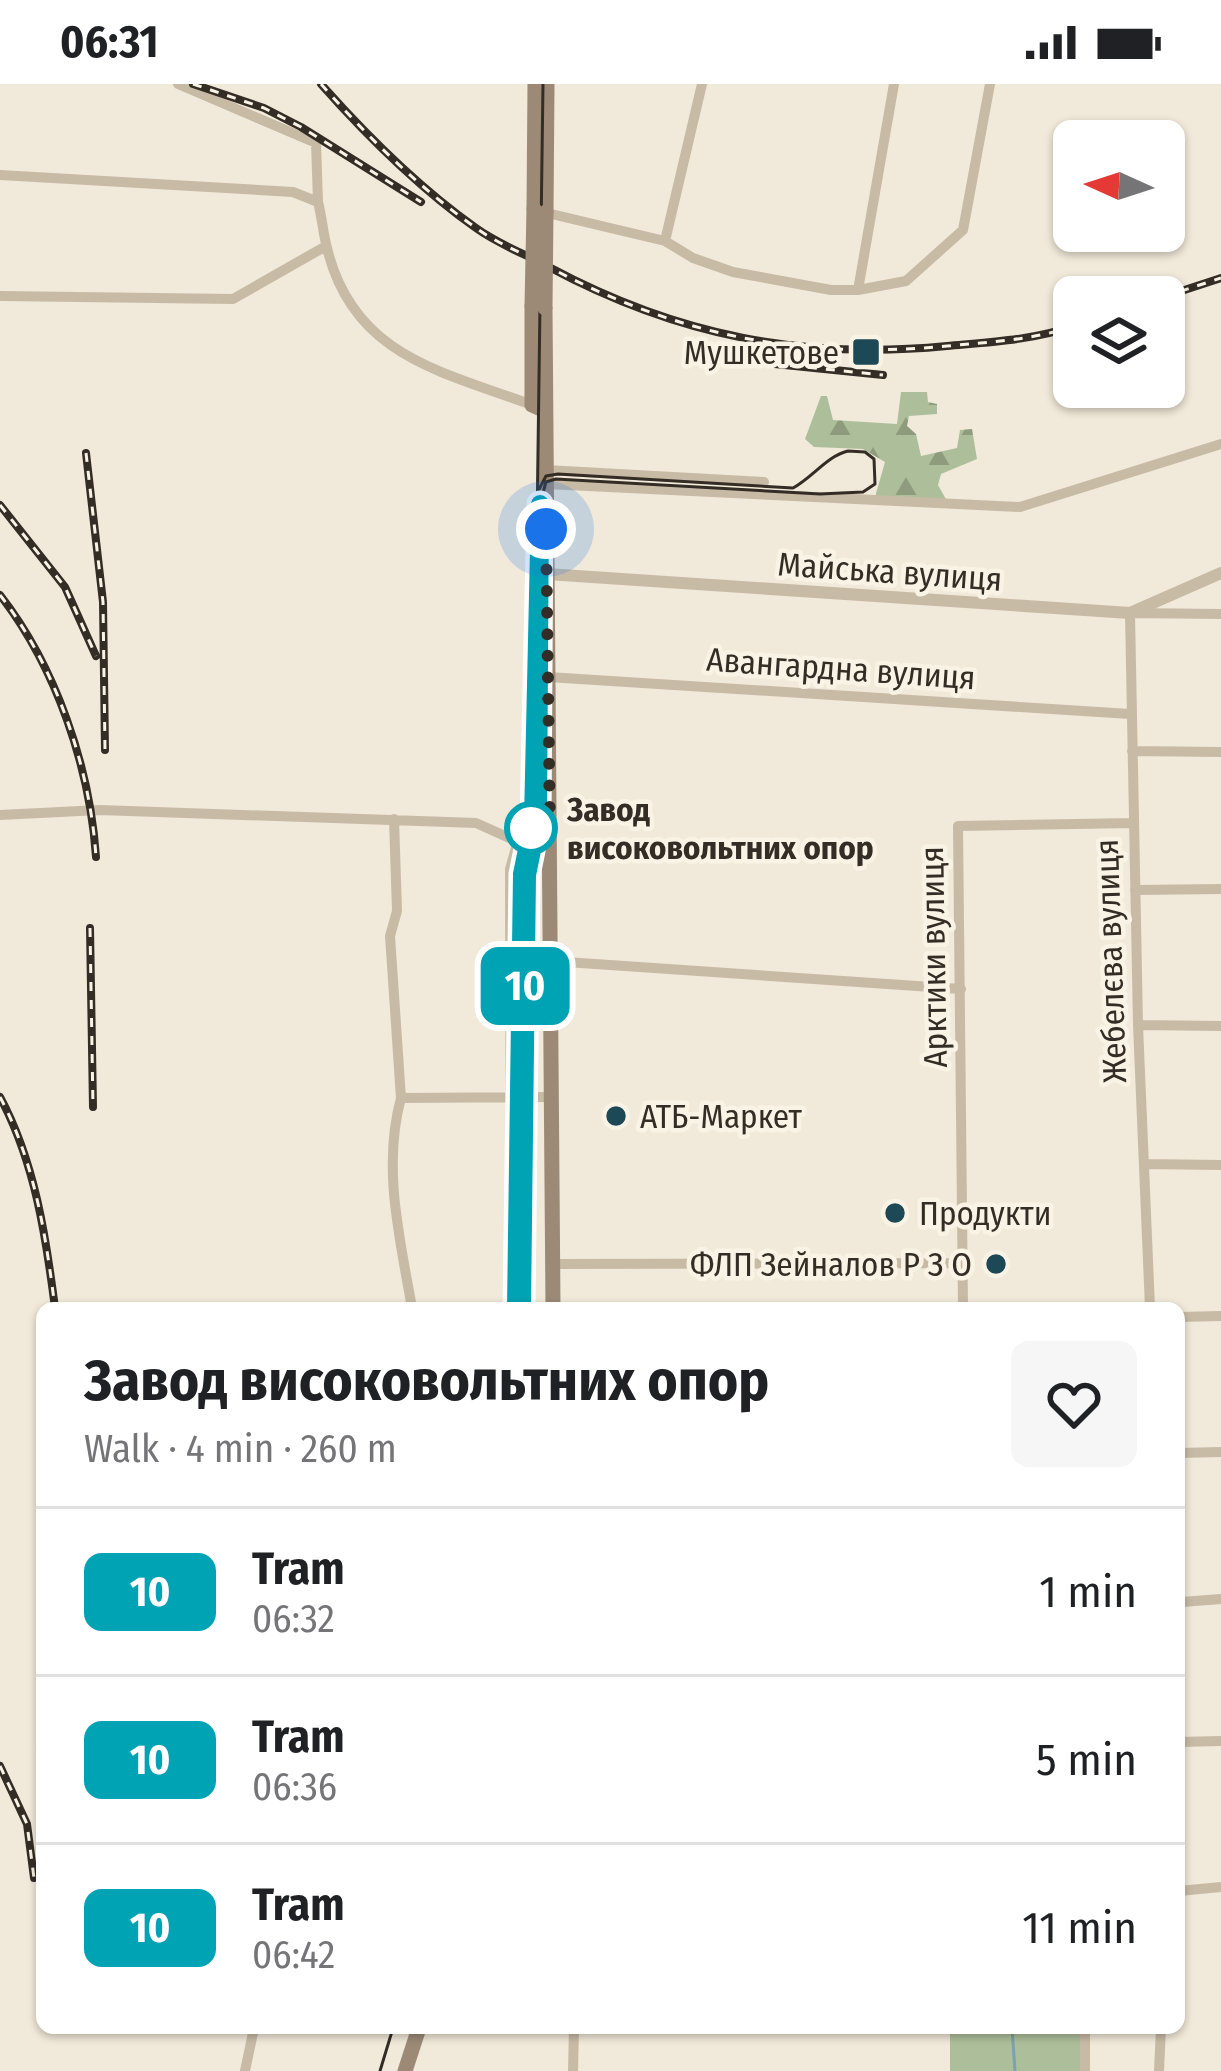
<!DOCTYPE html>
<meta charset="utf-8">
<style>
body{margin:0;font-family:"Fira Sans Condensed",sans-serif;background:#f6f6f6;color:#202124;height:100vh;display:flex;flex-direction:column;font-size:45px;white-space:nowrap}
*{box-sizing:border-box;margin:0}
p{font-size:39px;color:#757577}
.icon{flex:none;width:66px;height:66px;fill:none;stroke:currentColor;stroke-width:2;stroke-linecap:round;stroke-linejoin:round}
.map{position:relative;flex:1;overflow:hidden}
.side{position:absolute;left:36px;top:1218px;width:1149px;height:732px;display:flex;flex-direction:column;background:#fff;border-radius:18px;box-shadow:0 3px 9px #0004}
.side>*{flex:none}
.badge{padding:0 24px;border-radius:18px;font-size:42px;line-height:78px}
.needle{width:78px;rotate:273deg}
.controls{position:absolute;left:1053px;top:36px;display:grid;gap:24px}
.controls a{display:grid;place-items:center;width:132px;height:132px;border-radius:18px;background:#fff;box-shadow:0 3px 9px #0004;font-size:60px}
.you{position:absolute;width:60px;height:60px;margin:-30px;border:9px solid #fff;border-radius:50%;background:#1a73e8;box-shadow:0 0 0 18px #1a73e833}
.map>.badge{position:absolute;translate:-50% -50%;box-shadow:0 0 0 6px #fff}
.round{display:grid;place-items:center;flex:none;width:126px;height:126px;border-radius:18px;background:#f6f6f6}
.summary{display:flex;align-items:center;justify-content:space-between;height:204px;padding:0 48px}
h1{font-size:57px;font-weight:700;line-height:90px}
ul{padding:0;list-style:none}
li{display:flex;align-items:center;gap:36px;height:168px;padding:0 48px;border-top:3px solid #e0e0e0}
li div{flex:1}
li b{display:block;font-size:45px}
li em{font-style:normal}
li .badge{min-width:132px;font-weight:700;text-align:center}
.status{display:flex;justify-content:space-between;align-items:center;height:84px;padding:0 60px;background:#fff;direction:ltr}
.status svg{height:33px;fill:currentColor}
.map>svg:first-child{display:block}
</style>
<div class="status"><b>06:31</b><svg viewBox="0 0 49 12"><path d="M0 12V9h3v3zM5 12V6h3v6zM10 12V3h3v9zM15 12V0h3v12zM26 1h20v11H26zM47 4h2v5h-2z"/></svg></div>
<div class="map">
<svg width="1221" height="1987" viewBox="0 0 1221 1987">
<defs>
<pattern id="forest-firs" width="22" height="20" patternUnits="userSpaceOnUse" patternTransform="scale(3)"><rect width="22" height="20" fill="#adbf9a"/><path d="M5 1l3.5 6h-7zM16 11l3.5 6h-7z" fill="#8e9c7d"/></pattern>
</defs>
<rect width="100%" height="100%" fill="#f1e9d9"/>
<path fill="url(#forest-firs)" d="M 901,308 L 927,308 L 928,318 L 937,320 L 937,330 L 909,332 L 907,342 L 916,350 L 921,372 L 957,364 L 960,346 L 972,345 L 977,375 L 941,390 L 938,401 L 947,417 L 875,413 L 885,378 L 863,365 L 814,363 L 805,355 L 821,312 L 827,312 L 833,336 L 897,340 Z"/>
<path fill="#adbf9a" d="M 950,1944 L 1080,1944 L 1080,1987 L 950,1987 Z"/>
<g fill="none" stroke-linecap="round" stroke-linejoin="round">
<path stroke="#79a3ad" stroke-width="3" d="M 1012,1944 L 1015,1987"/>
<path stroke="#c8bba6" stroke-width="10" d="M 178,0 L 316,59 L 318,118
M 0,91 L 293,108 L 318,118 C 322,133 323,149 327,164 C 353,272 441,287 532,321
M 543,128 L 665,157 L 693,174 L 733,188 L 831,206 L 858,206 L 906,197 L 963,146 L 990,0
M 665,157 L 702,0
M 858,206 L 894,0
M 0,212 L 233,215 L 326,162
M 546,386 L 764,398
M 546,400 L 1020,423 L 1221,360
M 548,593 L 1130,630
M 1132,667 L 1221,668
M 0,731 L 100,726 L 476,739 L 550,772
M 394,735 L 397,827 L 390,852 L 401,1014
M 1135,806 L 1221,805
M 551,877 L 961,905
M 1138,941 L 1221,942
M 1144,1080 L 1221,1081
M 553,1180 L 963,1179
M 412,1224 C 400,1155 382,1083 401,1014 L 551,1013
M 511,1224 L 510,785 L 517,760
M 963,1224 L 958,742 L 1133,739
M 1150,1224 L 1138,941 L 1130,529 L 1221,530
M 1179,1233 L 1221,1232
M 1179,1369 L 1221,1368
M 1179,1483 L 1179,1587
M 1182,1518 L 1221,1515
M 1179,1658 L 1221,1657
M 1179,1807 L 1221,1803
M 1085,1944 L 1085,1987
M 245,1987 L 254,1944
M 573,1987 L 574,1944
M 1159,1987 L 1161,1944"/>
<path stroke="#c8bba6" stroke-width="12" d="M 547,490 L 1130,529 L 1221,489"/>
<path stroke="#9c8a77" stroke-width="15" d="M 534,125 L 535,0
M 546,128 L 547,0
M 532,222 L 532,321 L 545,327
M 545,224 L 553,1224
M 405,1987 L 419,1944"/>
<path stroke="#342d26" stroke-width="3" d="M 848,367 L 865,368 L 874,375 L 875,400 L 863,408 L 820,410 L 556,395 L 546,398 L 540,420 L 536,411 L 546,392 L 558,390 L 793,404 C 813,393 827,372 848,367 Z
M 516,1224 L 522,790 L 533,736 L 543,0
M 380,1987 L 393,1944"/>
<g stroke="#342d26" stroke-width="8">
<path id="rail" d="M 193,0 L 264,24 L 301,43 L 421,118
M 321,0 C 368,53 418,103 476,144 C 498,160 525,170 549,183 C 678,252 802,276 947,262 C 991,258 1033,256 1074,242
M 1163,213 L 1221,194
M 702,264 L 756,278 L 883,291
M 86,369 L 103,518 L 105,666
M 0,421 L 65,503 L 96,572
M 0,511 C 56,583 90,683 96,773
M 90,844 L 93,1023
M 0,1013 C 35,1078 46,1153 55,1224
M 40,1661 L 42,1652
M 0,1682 L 27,1740 L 34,1794"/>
</g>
<use href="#rail" stroke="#f9f3e5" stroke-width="3" stroke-dasharray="9" stroke-linecap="butt"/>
<path stroke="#9c8a77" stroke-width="15" d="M 532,222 L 534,125
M 545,224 L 546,128"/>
</g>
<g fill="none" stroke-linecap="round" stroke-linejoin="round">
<g stroke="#fff" stroke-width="27">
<path id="line" d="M 516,1224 L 522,790 L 533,736 L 540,420 L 538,737 L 527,791 L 522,1224"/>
</g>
<use href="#line" stroke="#00a3b4" stroke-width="18"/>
<path stroke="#342d26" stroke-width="12" stroke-dasharray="0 21.6" d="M 531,744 L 550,747 L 546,445"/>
</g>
<g fill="#1d4855" stroke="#f9f3e5" stroke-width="4.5">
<rect x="851" y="253" width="30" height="30" rx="6"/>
<circle cx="616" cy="1032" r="12"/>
<circle cx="895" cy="1129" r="12"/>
<circle cx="996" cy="1180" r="12"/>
</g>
<circle fill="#fff" stroke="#00a3b4" stroke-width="6" cx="531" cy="744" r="24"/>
<g text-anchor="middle" stroke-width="9" stroke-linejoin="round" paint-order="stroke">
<g font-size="33" fill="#342d26" stroke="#f9f3e5" text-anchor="end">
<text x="839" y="280">Мушкетове</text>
<text x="640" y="1044" text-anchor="start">АТБ-Маркет</text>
<text x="919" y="1141" text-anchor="start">Продукти</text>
<text x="972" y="1192">ФЛП Зейналов Р З О</text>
</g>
<g font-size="33" fill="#342d26" stroke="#f9f3e5">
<text transform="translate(890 487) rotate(4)" y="12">Майська вулиця</text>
<text transform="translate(841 584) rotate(4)" y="12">Авангардна вулиця</text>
<text transform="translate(933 873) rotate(-91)" y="12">Арктики вулиця</text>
<text transform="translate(1110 877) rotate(-92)" y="12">Жебелєва вулиця</text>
</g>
<g font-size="33" font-weight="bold" fill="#342d26" stroke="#f9f3e5" text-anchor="start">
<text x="567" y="737">Завод<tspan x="567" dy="38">високовольтних опор</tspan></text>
</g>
</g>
</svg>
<div class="controls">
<a><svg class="needle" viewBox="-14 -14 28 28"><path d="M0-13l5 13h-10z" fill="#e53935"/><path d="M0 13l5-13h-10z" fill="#757577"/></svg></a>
<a><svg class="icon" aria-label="layers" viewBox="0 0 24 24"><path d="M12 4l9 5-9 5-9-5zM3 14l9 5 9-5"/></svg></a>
</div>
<div class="you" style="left:546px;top:445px"></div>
<b class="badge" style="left:525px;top:902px;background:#00a3b4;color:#fff">10</b>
<section class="side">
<div class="summary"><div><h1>Завод високовольтних опор</h1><p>Walk · 4 min · 260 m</p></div><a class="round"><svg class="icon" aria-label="heart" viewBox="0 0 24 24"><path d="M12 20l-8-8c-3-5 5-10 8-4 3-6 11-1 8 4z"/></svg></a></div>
<ul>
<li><span class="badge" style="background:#00a3b4;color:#fff">10</span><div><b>Tram</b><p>06:32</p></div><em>1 min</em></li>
<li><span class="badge" style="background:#00a3b4;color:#fff">10</span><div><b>Tram</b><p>06:36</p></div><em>5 min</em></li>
<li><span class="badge" style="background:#00a3b4;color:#fff">10</span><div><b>Tram</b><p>06:42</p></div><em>11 min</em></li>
</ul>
</section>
</div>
